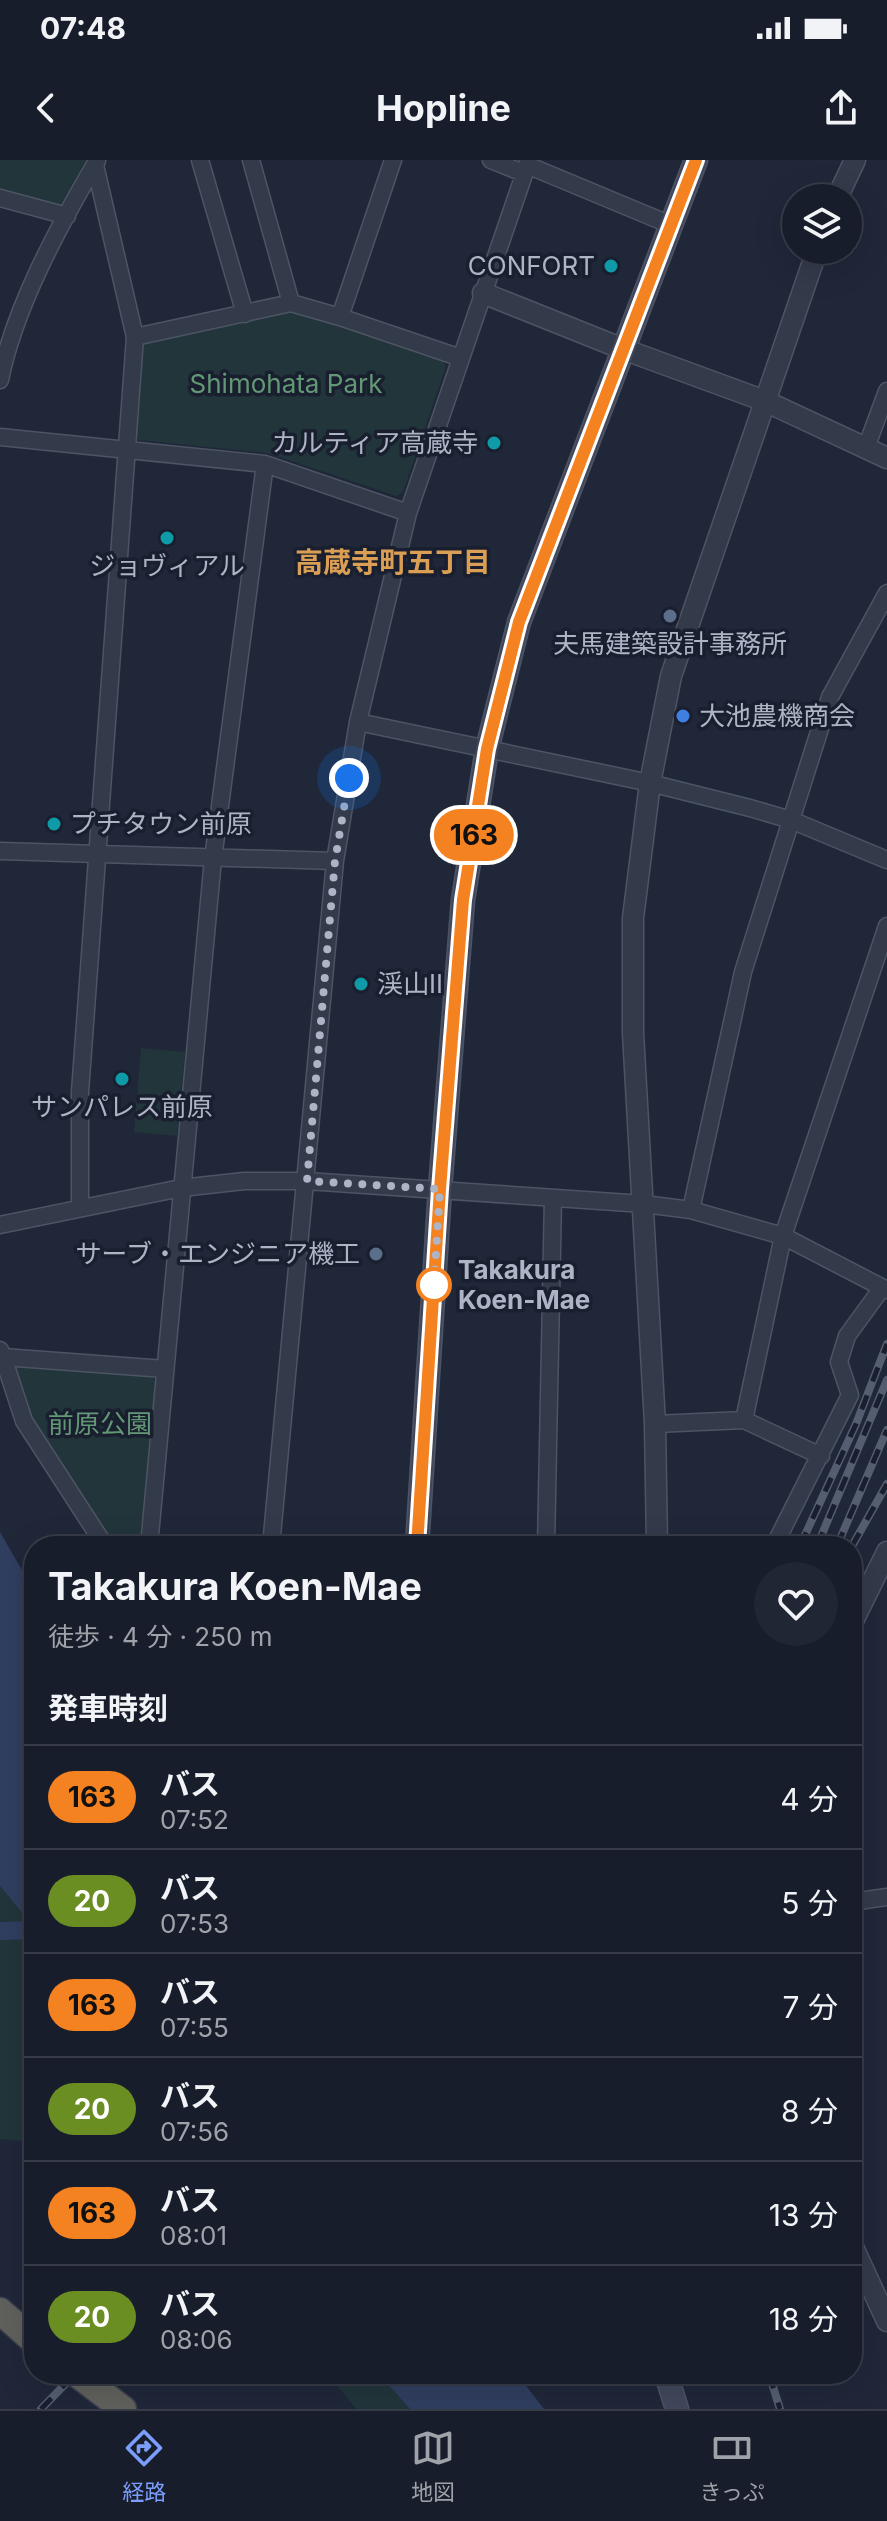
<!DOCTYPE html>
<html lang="ja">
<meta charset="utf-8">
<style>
body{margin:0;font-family:Inter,"Noto Sans JP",sans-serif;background:#202633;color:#f1f3f6;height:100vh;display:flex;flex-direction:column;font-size:30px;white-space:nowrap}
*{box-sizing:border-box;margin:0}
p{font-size:26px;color:#9ea2a9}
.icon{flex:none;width:44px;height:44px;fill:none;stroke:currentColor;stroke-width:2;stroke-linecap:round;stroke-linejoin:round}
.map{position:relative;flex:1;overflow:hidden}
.drawer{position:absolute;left:24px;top:1376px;width:838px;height:848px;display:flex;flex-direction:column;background:#171d2b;border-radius:32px;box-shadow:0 8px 32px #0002,0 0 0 2px #363b47}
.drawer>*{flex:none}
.badge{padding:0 16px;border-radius:26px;font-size:28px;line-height:52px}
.buttons{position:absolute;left:782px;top:24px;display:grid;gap:16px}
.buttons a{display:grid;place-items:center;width:80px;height:80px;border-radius:50%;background:#171d2b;box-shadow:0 8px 32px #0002,0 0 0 2px #363b47;font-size:40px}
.you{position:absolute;width:40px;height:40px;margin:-20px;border:6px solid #fff;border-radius:50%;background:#1a73e8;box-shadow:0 0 0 12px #1a73e833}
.map>.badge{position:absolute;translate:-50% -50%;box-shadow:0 0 0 4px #fff}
h2{padding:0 24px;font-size:30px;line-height:72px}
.round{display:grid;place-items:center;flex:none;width:84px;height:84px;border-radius:42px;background:#202633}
.summary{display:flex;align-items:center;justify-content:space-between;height:136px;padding:0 24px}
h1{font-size:38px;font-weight:700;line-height:60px}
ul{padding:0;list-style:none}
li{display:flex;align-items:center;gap:24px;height:104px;padding:0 24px;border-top:2px solid #363b47}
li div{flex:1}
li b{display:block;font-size:30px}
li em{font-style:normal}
li .badge{min-width:88px;font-weight:700;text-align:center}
.status{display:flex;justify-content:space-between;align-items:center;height:56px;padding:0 40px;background:#171d2b;direction:ltr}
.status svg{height:22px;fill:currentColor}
header{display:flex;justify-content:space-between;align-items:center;height:104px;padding:0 24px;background:#171d2b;font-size:36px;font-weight:700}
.dock{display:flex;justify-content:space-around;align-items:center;height:112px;border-top:2px solid #363b47;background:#171d2b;font-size:22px;color:#9ea2a9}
.dock a{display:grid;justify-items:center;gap:4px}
.dock .selected{color:#7b9efe}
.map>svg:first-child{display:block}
</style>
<div class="status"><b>07:48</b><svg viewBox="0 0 49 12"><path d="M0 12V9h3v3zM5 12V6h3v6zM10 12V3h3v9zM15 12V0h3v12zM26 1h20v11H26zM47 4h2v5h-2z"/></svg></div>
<header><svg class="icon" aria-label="back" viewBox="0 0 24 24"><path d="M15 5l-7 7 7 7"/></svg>Hopline<svg class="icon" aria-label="share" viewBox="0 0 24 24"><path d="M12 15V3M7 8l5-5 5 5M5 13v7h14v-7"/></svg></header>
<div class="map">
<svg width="887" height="2249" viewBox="0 0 887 2249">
<rect width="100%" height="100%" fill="#1f2739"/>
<path fill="#21353b" d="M 0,0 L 86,0 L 61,44 L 54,47 L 0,32 Z
M 289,148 L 443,201 L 446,207 L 403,332 L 396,336 L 267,293 L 139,280 L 134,275 L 139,190 L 145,182 Z
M 141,888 L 185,892 L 177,976 L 134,972 Z
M 19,1205 L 152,1215 L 157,1223 L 141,1386 L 114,1386 L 32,1260 L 14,1210 Z
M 0,1546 L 34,1563 L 34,1982 L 0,1979 Z
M 328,2214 L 454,2214 L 481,2249 L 356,2249 Z"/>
<path fill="#303e60" d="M 0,1372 L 34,1431 L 34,1767 L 0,1726 Z
M 379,2214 L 517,2214 L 544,2249 L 410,2249 Z"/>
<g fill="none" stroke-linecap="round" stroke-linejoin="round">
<path stroke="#303e60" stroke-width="18" d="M 0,1771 L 34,1770"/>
<g stroke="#4d5464" stroke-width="19">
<path id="minor" d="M 200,0 L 245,154
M 251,0 L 291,143
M 491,0 L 523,13
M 527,5 L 671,65
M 0,38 L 67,56
M 340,157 L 393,0
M 135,177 L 291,143 L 340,157 L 461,198
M 0,220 C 14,148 60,64 97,1
M 0,277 L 265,304 L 408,353
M 866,288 L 887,231
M 358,562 L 650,623 L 750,648 L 791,660 L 887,700
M 0,691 L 335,701
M 80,1048 L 80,932 L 135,177 L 95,5
M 691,1050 L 743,812 L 830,537 L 887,433
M 0,1065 L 181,1028 L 244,1021 L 307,1021 L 644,1044 L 691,1050 L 783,1076 L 887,1130
M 0,1190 L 3,1197 L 165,1209
M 3,1197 L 24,1261 L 105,1386
M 744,1260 L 783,1076 L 887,766
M 655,1264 L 744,1260 L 821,1296
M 149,1386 L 213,699 L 265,304
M 271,1386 L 335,701 L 358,562 L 408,353 L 529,0
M 546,1386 L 553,1038
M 774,1386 L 850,1235 L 839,1202 L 847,1176 L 882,1128
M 852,1742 L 887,1737"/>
</g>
<g stroke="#4d5464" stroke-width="23">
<path id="tertiary" d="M 837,38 L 855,0
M 483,133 L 623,189 L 765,241 L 887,298
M 657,1386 L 655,1264 L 633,873 L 633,758 L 650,623 L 671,516 L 817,90
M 852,1463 L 887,1392
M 852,2085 L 887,2161"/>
</g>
<g stroke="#4d5464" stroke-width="25">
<path id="secondary" d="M 417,1386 L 440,1029 L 463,740 L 487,589 L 519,462 L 696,0
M 666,2214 L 677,2249"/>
</g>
<g stroke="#3b4151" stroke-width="29">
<path id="trunk" d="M 0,2151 L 34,2181
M 77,2214 L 123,2249"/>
</g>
<use href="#minor" stroke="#333a4a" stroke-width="16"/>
<use href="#tertiary" stroke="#333a4a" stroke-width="20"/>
<use href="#secondary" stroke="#41485d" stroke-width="22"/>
<use href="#trunk" stroke="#60605c" stroke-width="26"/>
<g stroke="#555d71" stroke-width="8">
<path id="rail" d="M 800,1386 L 856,1264 L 887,1184
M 817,1386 L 887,1220
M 837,1386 L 887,1270
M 852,1386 L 887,1324
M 769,2214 L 780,2249
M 41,2249 L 75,2214"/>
</g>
<use href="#rail" stroke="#191f2e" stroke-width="5" stroke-dasharray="15" stroke-linecap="butt"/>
</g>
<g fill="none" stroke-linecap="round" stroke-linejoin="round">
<g stroke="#fff" stroke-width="18">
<path id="line" d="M 417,1386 L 440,1029 L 463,740 L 487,589 L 519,462 L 696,0"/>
</g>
<use href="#line" stroke="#f58220" stroke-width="12"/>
<path stroke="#adb4c6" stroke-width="8" stroke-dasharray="0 14.4" d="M 349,618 L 335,701 L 307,1021 L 440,1029 L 434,1125"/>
</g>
<g fill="#0f9aa8" stroke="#191f2e" stroke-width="3">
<circle cx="611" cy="106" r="8"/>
<circle cx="494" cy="283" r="8"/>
<circle cx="167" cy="378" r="8"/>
<circle cx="54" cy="664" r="8"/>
<circle cx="361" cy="824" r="8"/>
<circle cx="122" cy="919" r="8"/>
</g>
<g fill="#5c6f8a" stroke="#191f2e" stroke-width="3">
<circle cx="670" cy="456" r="8"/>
<circle cx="376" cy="1094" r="8"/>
</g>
<circle fill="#3f7fe0" stroke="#191f2e" stroke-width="3" cx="683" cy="556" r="8"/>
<circle fill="#fff" stroke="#f58220" stroke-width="4" cx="434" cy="1125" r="16"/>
<g text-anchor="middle" stroke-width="7" stroke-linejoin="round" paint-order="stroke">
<g font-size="26" fill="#adb4c6" stroke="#191f2e" text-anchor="end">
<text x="595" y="115">CONFORT</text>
<text x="478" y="292">カルティア高蔵寺</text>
<text x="167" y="415" text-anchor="middle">ジョヴィアル</text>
<text x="670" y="493" text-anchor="middle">夫馬建築設計事務所</text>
<text x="699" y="565" text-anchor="start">大池農機商会</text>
<text x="70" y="673" text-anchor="start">プチタウン前原</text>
<text x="377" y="833" text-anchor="start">渓山II</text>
<text x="122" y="956" text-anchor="middle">サンパレス前原</text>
<text x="360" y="1103">サーブ・エンジニア機工</text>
</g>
<g font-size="26" fill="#639876" stroke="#191f2e">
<text x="286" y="233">Shimohata Park</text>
<text x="100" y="1273">前原公園</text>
</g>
<g font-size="26" font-weight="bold" fill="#adb4c6" stroke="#191f2e" text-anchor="start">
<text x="458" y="1119">Takakura<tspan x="458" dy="30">Koen-Mae</tspan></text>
</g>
<g font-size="28" font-weight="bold" fill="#da9f55" stroke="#191f2e">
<text x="393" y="412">高蔵寺町五丁目</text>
</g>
</g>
</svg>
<div class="buttons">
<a><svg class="icon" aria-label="layers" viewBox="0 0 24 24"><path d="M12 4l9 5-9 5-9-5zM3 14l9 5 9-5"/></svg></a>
</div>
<div class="you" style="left:349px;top:618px"></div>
<b class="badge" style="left:474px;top:675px;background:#f58220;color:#111">163</b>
<section class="drawer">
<div class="summary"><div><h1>Takakura Koen-Mae</h1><p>徒歩 · 4 分 · 250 m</p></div><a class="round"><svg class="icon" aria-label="heart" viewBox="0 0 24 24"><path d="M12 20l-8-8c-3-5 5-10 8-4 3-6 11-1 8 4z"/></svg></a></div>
<h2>発車時刻</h2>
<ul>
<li><span class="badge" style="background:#f58220;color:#111">163</span><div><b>バス</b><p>07:52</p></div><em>4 分</em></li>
<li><span class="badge" style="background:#6b8e23;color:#fff">20</span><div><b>バス</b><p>07:53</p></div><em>5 分</em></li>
<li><span class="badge" style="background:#f58220;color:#111">163</span><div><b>バス</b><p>07:55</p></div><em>7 分</em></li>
<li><span class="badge" style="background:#6b8e23;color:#fff">20</span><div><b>バス</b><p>07:56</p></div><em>8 分</em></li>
<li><span class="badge" style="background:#f58220;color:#111">163</span><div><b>バス</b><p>08:01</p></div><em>13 分</em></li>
<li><span class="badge" style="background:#6b8e23;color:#fff">20</span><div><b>バス</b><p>08:06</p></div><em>18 分</em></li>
</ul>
</section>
</div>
<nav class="dock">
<a class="selected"><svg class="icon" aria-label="directions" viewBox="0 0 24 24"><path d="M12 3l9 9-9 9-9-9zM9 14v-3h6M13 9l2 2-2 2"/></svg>経路</a>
<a><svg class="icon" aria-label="map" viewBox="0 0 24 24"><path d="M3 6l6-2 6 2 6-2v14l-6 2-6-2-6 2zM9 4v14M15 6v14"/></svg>地図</a>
<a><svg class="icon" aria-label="tickets" viewBox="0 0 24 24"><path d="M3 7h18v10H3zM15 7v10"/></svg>きっぷ</a>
</nav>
